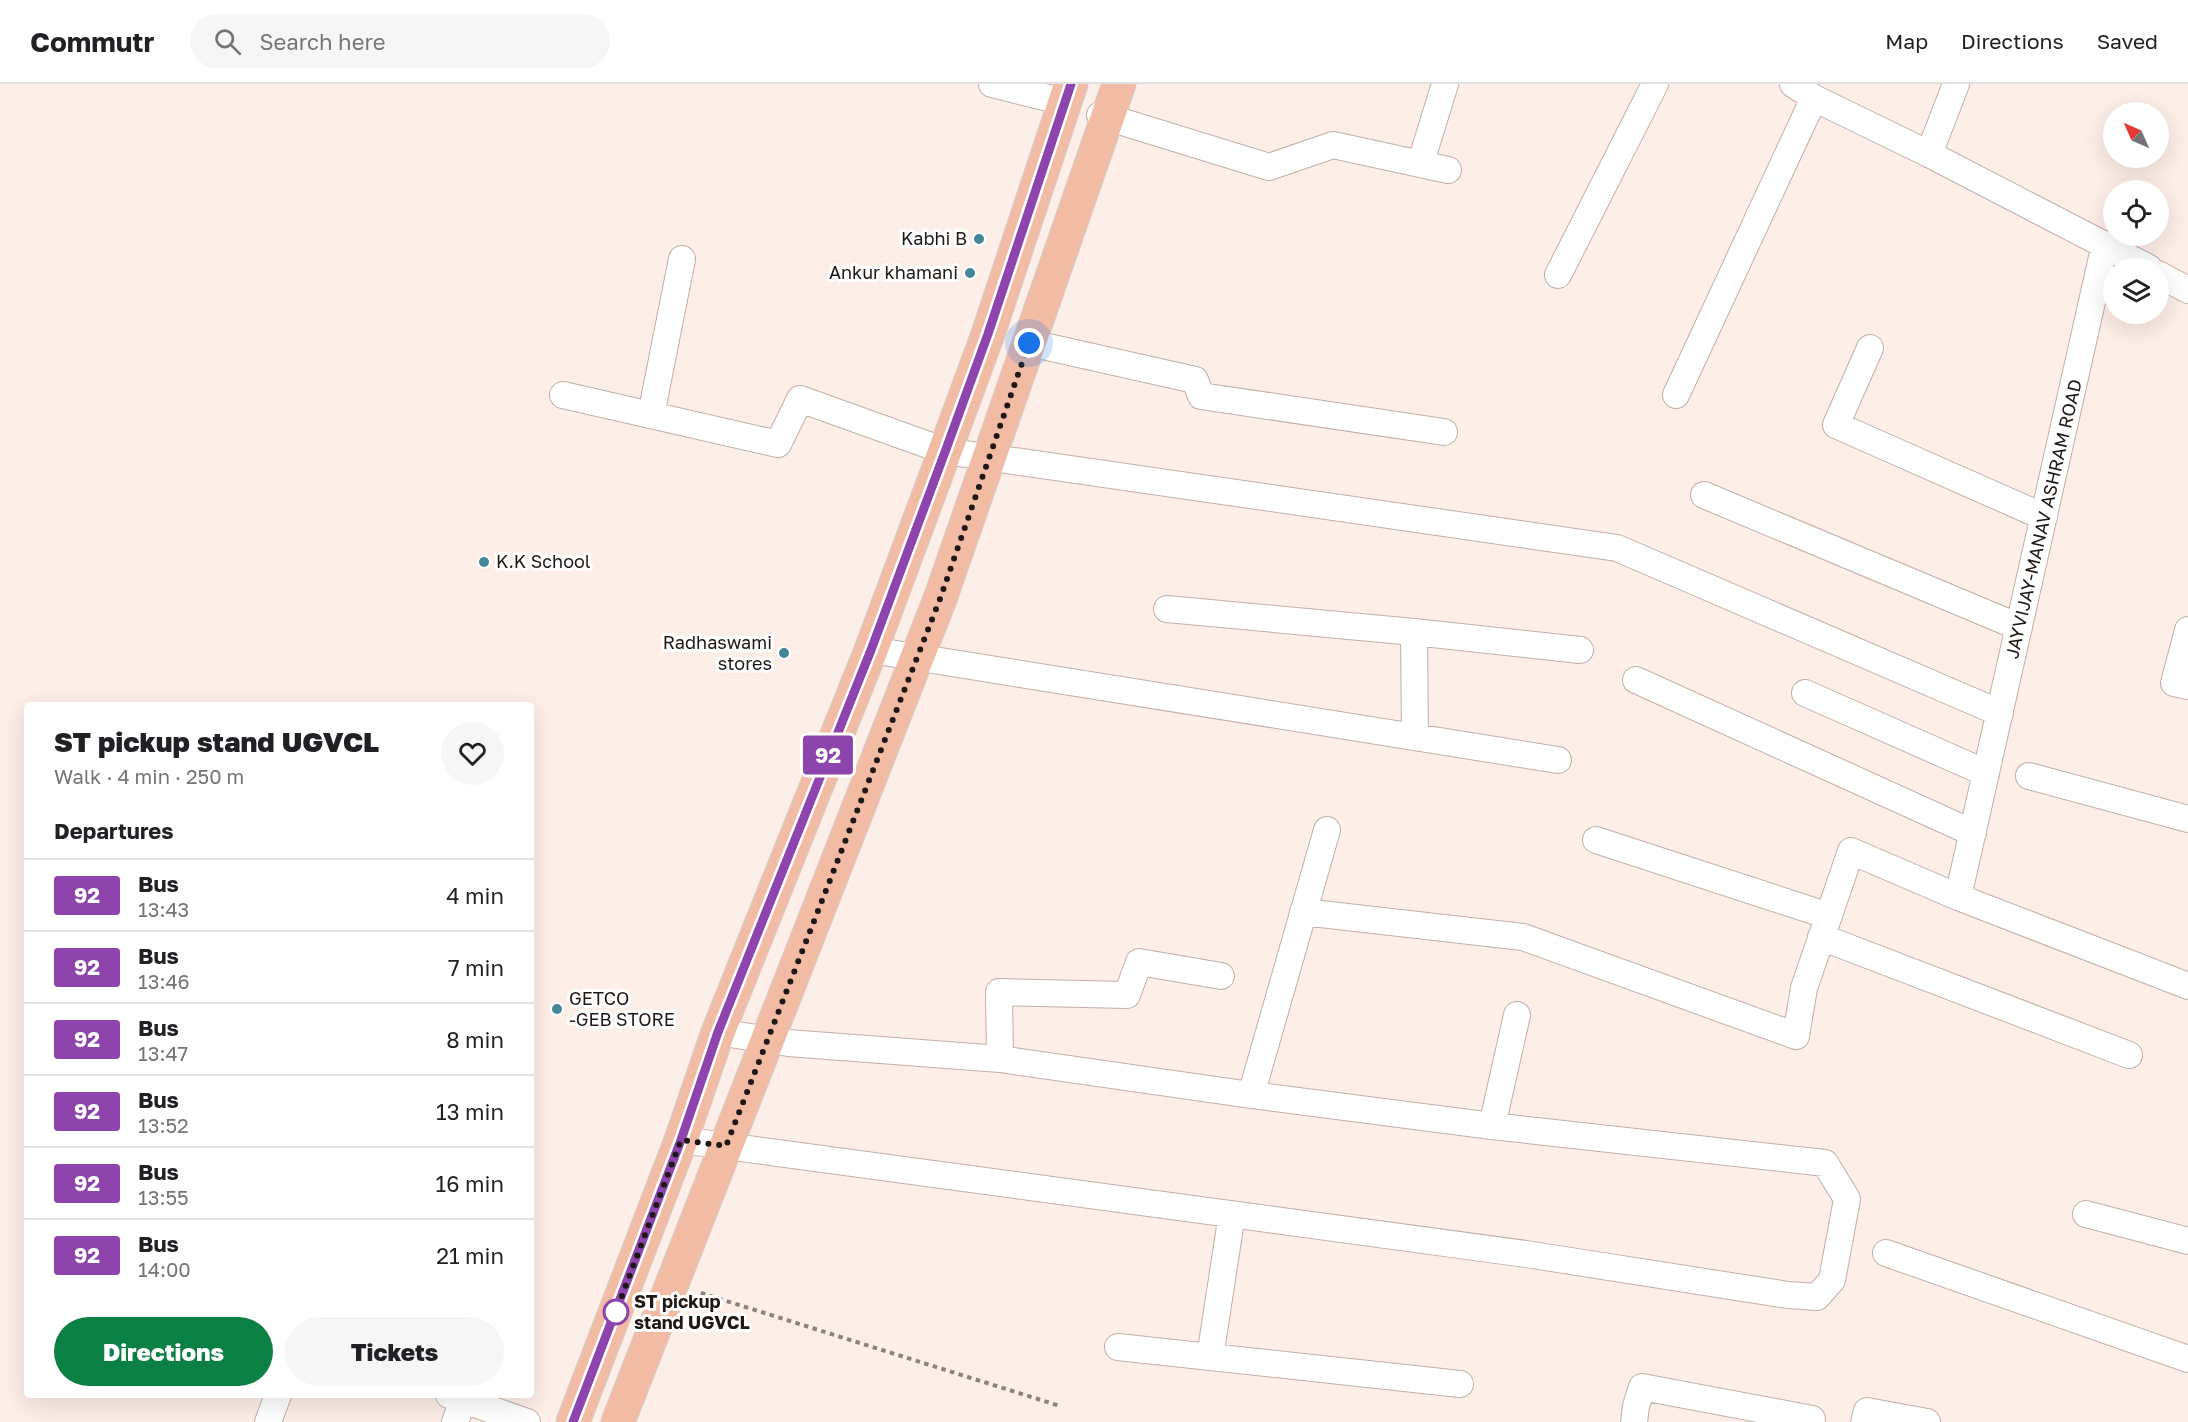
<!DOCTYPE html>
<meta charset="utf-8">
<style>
body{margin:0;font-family:"Golos Text",sans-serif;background:#f6f6f6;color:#202124;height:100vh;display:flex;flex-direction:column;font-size:22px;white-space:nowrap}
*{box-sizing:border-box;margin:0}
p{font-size:20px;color:#757577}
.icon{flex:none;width:33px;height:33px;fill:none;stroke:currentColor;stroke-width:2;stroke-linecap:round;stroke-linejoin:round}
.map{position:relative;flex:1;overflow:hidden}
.panel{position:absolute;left:24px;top:618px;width:510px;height:696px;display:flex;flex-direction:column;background:#fff;border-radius:6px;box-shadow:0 6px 24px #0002}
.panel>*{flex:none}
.badge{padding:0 12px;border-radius:4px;font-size:21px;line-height:39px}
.needle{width:39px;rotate:315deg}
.buttons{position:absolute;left:2103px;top:18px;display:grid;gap:12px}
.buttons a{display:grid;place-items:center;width:66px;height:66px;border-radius:50%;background:#fff;box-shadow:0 6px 24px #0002;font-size:30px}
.you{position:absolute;width:30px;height:30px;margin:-15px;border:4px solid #fff;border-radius:50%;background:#1a73e8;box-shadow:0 0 0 9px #1a73e833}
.map>.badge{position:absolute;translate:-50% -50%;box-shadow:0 0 0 3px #fff}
h2{padding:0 30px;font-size:22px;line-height:54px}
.round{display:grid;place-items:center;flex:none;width:63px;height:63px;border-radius:32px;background:#f6f6f6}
.head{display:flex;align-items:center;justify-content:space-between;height:102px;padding:0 30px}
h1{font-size:28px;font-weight:800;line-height:45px}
.cta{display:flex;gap:12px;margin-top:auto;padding:12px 30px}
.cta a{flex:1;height:69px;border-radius:36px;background:#0b8043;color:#fff;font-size:24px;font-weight:800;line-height:69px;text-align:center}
.cta a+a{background:#f6f6f6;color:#202124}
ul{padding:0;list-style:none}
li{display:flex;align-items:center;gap:18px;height:72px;padding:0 30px;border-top:2px solid #e0e0e0}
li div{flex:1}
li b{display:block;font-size:22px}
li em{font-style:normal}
li .badge{min-width:66px;font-weight:700;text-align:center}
header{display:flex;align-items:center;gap:36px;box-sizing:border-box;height:84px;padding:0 30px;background:#fff;border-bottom:2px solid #e0e0e0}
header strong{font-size:28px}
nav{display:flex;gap:33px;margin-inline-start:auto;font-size:21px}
.search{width:420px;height:54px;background:#f6f6f6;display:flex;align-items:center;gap:15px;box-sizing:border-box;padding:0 21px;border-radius:33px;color:#757577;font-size:22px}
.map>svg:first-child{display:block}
</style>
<header>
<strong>Commutr</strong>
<div class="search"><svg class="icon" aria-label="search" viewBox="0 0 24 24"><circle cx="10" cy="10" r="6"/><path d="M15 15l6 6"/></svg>Search here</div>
<nav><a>Map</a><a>Directions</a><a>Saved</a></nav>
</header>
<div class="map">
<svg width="2188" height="1338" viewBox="0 0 2188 1338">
<rect width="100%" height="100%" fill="#feeee8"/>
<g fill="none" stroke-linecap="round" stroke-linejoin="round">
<g stroke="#c1afa7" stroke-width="28">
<path id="street" d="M 992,0 L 1064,18
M 1793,0 L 1814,14 L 1929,70 L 2149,184
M 1100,31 L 1269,83 L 1333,61 L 1448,86
M 1929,70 L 1956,0
M 1421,78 L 1445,0
M 2105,160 L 1958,813 L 2188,902
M 2158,190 L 2188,206
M 1558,191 L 1655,0
M 1030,259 L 1195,296 L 1201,312 L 1444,348
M 1870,264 L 1836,341 L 2044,433
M 563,311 L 778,360 L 800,315 L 945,367 L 1617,464 L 2000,629
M 1676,311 L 1814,14
M 651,331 L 682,175
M 1704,411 L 2019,543
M 1167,525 L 1414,548 L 1415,653
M 2188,546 L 2174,599 L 2188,602
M 1414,548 L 1580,566
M 871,566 L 1558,676
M 1636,596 L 1973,749
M 1805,609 L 1986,689
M 2029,692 L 2188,735
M 1596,756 L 1829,832
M 1303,828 L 1523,853 L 1796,952 L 1804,904 L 1851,767 L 1958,813
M 1821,853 L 2129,971
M 718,948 L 788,959 L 1000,975 L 999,908 L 1127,911 L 1139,878 L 1221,892
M 1000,975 L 1251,1011 L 1492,1042
M 1251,1011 L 1327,746
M 681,1056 L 1526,1170 L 1788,1211 L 1817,1213 L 1832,1196 L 1847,1115 L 1825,1079 L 1492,1042 L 1517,931
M 2086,1130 L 2188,1157
M 1886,1169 L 2188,1275
M 1118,1263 L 1460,1300
M 1210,1273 L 1232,1130
M 449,1311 L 527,1338
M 268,1338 L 278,1311
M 455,1338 L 463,1317
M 1634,1338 L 1636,1322 L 1642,1303 L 1812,1335
M 1864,1338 L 1867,1327 L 1927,1338"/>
</g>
<g stroke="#d2d1d0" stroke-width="35">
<path id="primary" d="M 573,1338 L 681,1056 L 718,948 L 871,566 L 945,367 L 988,250 L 1071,0
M 618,1338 L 940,515 L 1119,0"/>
</g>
<path stroke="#8c817d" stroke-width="4" stroke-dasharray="4.5 4.5" stroke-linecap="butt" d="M 701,1209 L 1060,1322"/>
<use href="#street" stroke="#fff" stroke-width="26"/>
<use href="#primary" stroke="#f2bba4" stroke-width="33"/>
</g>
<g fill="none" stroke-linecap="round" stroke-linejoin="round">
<g stroke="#fff" stroke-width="14">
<path id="line" d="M 573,1338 L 681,1056 L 718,948 L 871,566 L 945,368 L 988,250 L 1071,0"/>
</g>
<use href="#line" stroke="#8e44ad" stroke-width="9"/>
<path stroke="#1e1815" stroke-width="6" stroke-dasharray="0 10.8" d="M 616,1228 L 615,1230 L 681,1056 L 726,1062 L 940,515 L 1029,259"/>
</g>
<g fill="#438796" stroke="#fff" stroke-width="2">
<circle cx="979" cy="155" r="6"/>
<circle cx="970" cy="189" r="6"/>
<circle cx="484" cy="478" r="6"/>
<circle cx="784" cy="569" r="6"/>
<circle cx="557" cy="925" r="6"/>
</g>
<circle fill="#fff" stroke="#8e44ad" stroke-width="3" cx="616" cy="1228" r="12"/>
<g text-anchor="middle" stroke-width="6" stroke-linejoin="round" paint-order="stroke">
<g font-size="18" fill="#1e1815" stroke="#fff" text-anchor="end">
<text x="967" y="161">Kabhi B</text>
<text x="958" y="195">Ankur khamani</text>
<text x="496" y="484" text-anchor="start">K.K School</text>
<text x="772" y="565">Radhaswami<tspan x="772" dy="21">stores</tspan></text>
<text x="569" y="921" text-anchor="start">GETCO<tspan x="569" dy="21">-GEB STORE</tspan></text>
</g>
<g font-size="18" fill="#1e1815" stroke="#fff">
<text transform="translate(2044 435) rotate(-77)" y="6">JAYVIJAY-MANAV ASHRAM ROAD</text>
</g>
<g font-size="18" font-weight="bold" fill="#1e1815" stroke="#fff" text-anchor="start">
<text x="634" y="1224">ST pickup<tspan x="634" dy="21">stand UGVCL</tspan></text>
</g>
</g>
</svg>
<div class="buttons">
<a><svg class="needle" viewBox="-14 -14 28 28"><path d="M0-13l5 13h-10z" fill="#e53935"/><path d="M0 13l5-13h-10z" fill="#757577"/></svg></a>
<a><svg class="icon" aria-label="locate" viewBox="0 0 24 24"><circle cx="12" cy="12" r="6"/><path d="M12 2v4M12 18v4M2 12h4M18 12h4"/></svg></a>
<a><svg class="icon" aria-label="layers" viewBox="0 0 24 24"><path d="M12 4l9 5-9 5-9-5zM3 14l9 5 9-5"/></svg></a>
</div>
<div class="you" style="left:1029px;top:259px"></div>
<b class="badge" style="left:828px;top:671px;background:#8e44ad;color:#fff">92</b>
<section class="panel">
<div class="head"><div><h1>ST pickup stand UGVCL</h1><p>Walk · 4 min · 250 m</p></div><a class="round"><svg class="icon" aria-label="heart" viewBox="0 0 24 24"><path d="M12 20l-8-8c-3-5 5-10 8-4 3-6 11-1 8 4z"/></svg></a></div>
<h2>Departures</h2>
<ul>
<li><span class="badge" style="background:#8e44ad;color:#fff">92</span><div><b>Bus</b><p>13:43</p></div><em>4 min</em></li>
<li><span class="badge" style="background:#8e44ad;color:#fff">92</span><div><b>Bus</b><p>13:46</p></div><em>7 min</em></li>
<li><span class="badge" style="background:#8e44ad;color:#fff">92</span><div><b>Bus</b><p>13:47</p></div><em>8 min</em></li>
<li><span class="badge" style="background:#8e44ad;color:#fff">92</span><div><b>Bus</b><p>13:52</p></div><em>13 min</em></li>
<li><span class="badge" style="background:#8e44ad;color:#fff">92</span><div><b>Bus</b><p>13:55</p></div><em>16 min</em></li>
<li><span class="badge" style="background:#8e44ad;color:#fff">92</span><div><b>Bus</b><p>14:00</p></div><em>21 min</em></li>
</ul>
<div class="cta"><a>Directions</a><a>Tickets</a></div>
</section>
</div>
